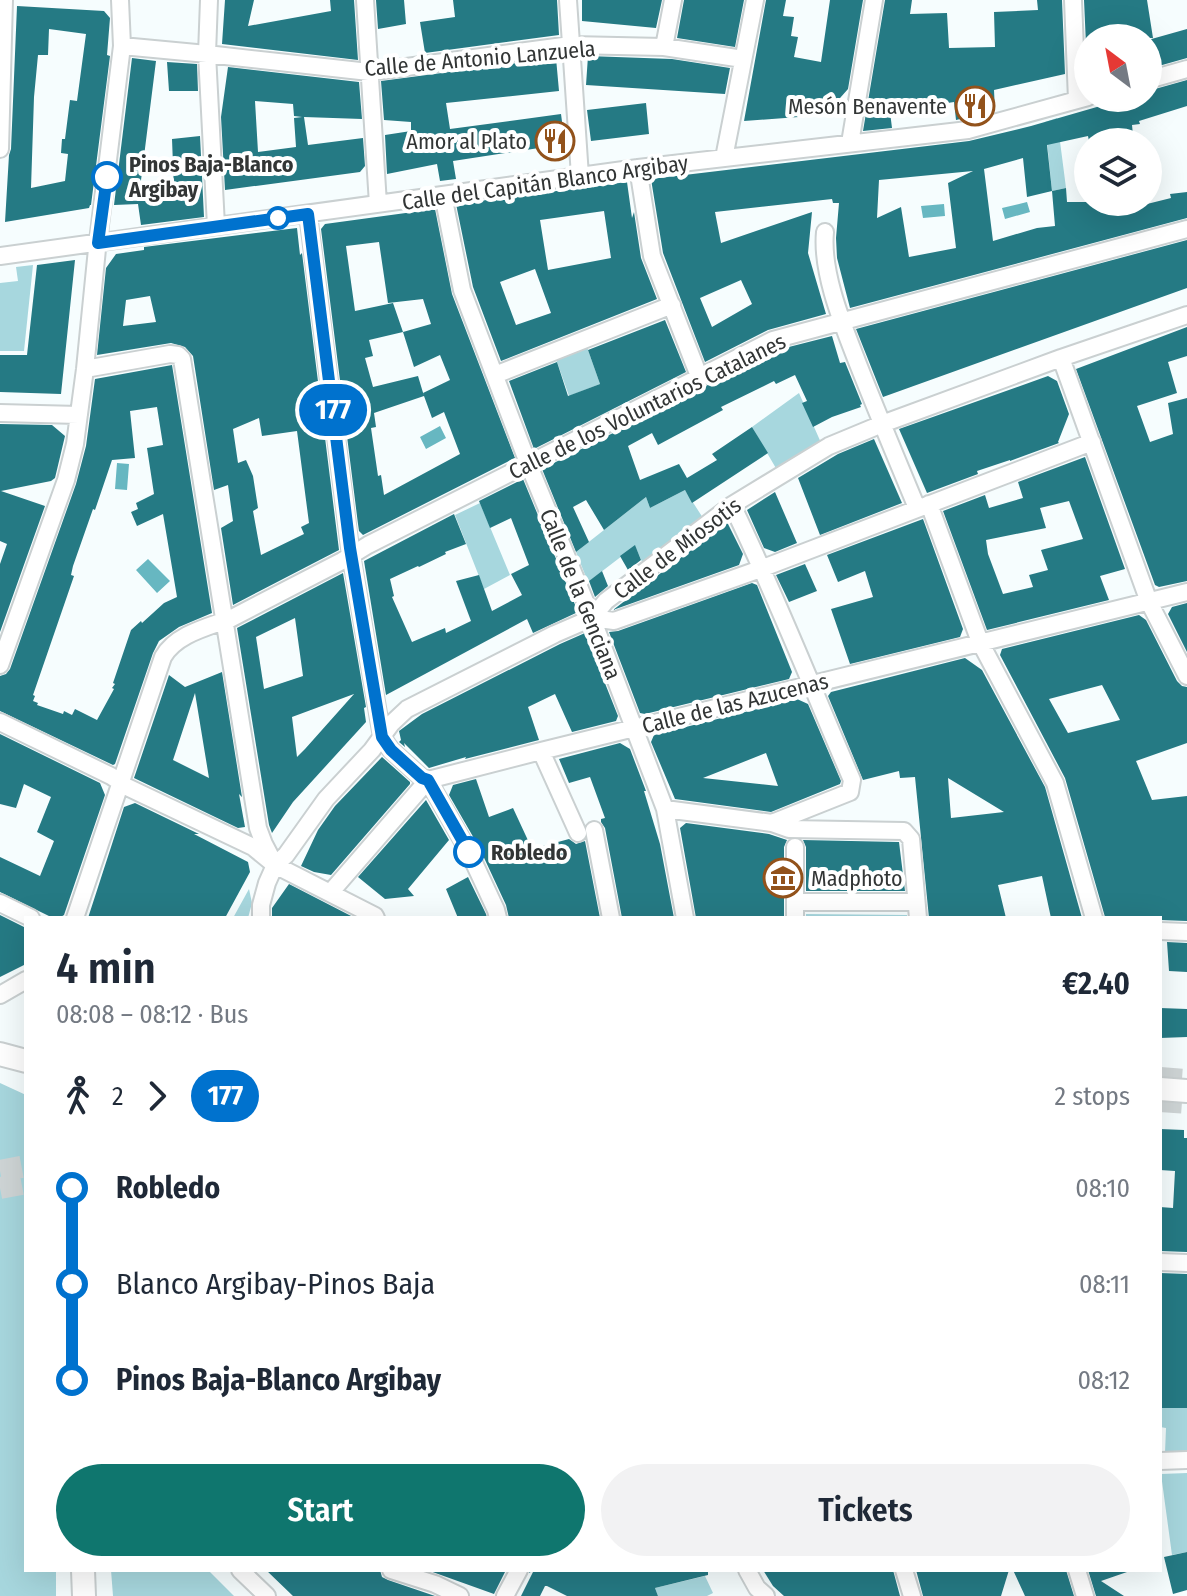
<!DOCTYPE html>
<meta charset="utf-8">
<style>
body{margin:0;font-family:"Fira Sans Condensed",sans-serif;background:#f2f2f3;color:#1f2937;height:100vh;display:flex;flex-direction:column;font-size:30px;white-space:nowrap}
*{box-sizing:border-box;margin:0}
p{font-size:26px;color:#747a83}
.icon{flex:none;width:44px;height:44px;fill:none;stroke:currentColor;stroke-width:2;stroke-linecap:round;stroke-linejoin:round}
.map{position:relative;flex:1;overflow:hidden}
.panel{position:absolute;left:24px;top:916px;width:1138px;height:656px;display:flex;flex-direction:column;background:#fff;border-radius:0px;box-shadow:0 8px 32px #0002}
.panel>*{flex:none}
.badge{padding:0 16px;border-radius:26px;font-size:28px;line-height:52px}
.needle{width:52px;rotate:328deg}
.buttons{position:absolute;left:1074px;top:24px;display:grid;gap:16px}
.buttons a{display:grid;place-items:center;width:88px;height:88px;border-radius:50%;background:#fff;box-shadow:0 8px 32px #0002;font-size:40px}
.map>.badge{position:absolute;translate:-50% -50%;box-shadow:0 0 0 4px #fff}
.legs{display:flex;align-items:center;gap:12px;height:88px;padding:0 32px;font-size:26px}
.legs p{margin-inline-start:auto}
.head{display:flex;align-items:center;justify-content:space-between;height:136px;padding:0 32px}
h1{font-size:44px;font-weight:600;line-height:60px}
.cta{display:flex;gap:16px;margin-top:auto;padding:16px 32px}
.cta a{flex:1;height:92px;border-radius:48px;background:#0f766e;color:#fff;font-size:32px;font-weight:600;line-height:92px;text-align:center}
.cta a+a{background:#f2f2f3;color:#1f2937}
ul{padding:0 32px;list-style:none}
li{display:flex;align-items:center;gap:28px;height:96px;font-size:30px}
li i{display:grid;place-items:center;width:12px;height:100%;margin:0 10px;background:currentColor}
li i::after{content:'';width:20px;height:20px;margin:-10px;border:6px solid;border-radius:50%;background:#fff}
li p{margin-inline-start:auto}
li:first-child i{background:linear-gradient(#0000 50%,currentColor 0)}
li:last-child i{background:linear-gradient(currentColor 50%,#0000 0)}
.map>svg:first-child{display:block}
</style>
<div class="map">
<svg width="1187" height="1596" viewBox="0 0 1187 1596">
<rect width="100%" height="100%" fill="#f6fdfe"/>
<path fill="#a7d7de" d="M 1057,118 L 1066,188 L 1052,191 L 1045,122 Z
M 33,265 L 24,351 L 0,351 L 0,283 L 18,281 L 16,267 Z
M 587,347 L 600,384 L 569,396 L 556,359 Z
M 799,393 L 822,445 L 777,470 L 752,427 Z
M 685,490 L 703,518 L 643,564 L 635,546 L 588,582 L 576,552 L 646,497 L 650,508 Z
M 480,503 L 510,575 L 484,589 L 455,515 Z
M 249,889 L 252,903 L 248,918 L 233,918 Z
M 806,914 L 907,915 L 907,918 L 806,918 Z
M 0,1083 L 26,1095 L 26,1570 L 56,1570 L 56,1596 L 0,1596 Z
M 1160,1408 L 1187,1408 L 1187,1452 L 1165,1453 L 1166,1428 L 1160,1427 Z
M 1187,1473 L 1187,1552 L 1172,1555 L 1161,1474 Z
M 111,1570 L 208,1570 L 234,1596 L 113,1596 Z
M 705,1576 L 713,1593 L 707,1596 L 658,1596 L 655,1588 Z"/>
<path fill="#67b7c1" d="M 1027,202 L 1030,212 L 1005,219 L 1002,208 Z
M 944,204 L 945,216 L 923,218 L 921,206 Z
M 440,426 L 446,438 L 426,449 L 420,437 Z
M 117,463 L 129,464 L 127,490 L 115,489 Z
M 148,559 L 170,581 L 157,593 L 136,570 Z"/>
<path fill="#257a84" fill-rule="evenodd" d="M 225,0 L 254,0 L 248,26 L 331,11 L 330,0 L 354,0 L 358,60 L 222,44 Z
M 376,0 L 404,0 L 406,24 L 378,29 Z
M 453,0 L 557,0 L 559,35 L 425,53 L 420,22 L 455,17 Z
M 582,0 L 662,0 L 656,28 L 582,21 Z
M 684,0 L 744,0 L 735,47 L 677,38 Z
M 766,0 L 786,0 L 783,16 L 794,17 L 791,36 L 798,37 L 794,57 L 821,62 L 830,0 L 863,0 L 848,89 L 825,115 L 744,121 Z
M 885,0 L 912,0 L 910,14 L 947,13 L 949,48 L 995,47 L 994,12 L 1038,10 L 1037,0 L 1062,0 L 1065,74 L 994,90 L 995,111 L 956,120 L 954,102 L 890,112 L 892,128 L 863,131 Z
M 1084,0 L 1147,0 L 1153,38 L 1088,38 L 1087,67 Z
M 17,6 L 104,11 L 110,18 L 107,55 L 110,56 L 91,205 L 90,205 L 89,208 L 5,222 L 9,155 L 11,149 ZM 49,29 L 86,34 L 77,101 L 70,100 L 65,139 L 62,139 L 61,153 L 68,154 L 65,181 L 31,188 L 34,97 L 38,55 L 48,55 Z
M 1187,29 L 1187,58 L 1148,69 L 1148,40 Z
M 588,56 L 672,59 L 730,68 L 725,94 L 586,85 Z
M 132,58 L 156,61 L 139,196 L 174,191 L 172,139 L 200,136 L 204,217 L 141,225 L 138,204 L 114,205 Z
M 556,58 L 559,91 L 446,103 L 450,129 L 561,114 L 565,144 L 453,161 L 456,179 L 440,181 L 437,164 L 387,174 L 385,135 L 411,131 L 411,122 L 384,120 L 381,81 Z
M 167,62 L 197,64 L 198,91 L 169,91 Z
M 228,67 L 359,82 L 362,119 L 304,117 L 308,145 L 363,138 L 365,166 L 360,172 L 225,190 L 221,117 ZM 255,101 L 293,104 L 294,116 L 302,117 L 294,118 L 296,147 L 258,152 Z
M 1187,80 L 1187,106 L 1139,121 L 1140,124 L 1132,125 L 1133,135 L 1089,141 L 1088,136 L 1047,145 L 1052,191 L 1066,188 L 1067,202 L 1130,202 L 1131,208 L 1171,198 L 1170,194 L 1187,192 L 1187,218 L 850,308 L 837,258 L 836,238 L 839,203 L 833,203 L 832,199 L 715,212 L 721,243 L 812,212 L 808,253 L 826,314 L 768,330 L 705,362 L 663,253 L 651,179 L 969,141 L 1031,126 L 1128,98 L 1148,98 L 1148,91 ZM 1023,158 L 1027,197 L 1052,191 L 1055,226 L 1037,228 L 993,241 L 984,169 ZM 973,171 L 948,183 L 956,248 L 909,257 L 901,207 L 877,218 L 879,180 ZM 741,280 L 752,304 L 712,327 L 700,298 Z
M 646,103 L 649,134 L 591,141 L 587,110 Z
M 627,182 L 632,218 L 634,212 L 641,258 L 657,299 L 501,361 L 473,287 L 456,204 ZM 604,211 L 611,258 L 548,270 L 540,220 ZM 535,269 L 551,313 L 516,325 L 500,282 Z
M 435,209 L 452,294 L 515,458 L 363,535 L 359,531 L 358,524 L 321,229 L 325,224 ZM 379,242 L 388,303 L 423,299 L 431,324 L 403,332 L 393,303 L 355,311 L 346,246 ZM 403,332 L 414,367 L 440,355 L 450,380 L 423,393 L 424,396 L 418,376 L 373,387 L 365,358 L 373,356 L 369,340 ZM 424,396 L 432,418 L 444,412 L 460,454 L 384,495 L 381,475 L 378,476 L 371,428 L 376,427 L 374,413 Z
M 297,228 L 300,255 L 302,253 L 339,550 L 233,605 L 221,528 L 233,521 L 228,485 L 214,490 L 193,356 L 185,347 L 171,343 L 97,355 L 106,268 L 116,254 L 144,250 L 144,247 ZM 150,296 L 156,322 L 123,326 L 126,300 ZM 259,418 L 262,436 L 297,431 L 309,523 L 301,527 L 304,534 L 261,555 L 253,511 L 258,508 L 253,476 L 246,460 L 238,463 L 233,429 Z
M 1187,240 L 1187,288 L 883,397 L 856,329 Z
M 75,260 L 61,394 L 0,392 L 0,355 L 27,355 L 37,265 Z
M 665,320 L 686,372 L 534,449 L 509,381 L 557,362 L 568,396 L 600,384 L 588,350 Z
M 1187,327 L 1187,356 L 1168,362 L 1177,393 L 1137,406 L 1150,442 L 1173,434 L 1168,403 L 1187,398 L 1187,581 L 1159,587 L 1155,585 L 1076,369 Z
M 832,336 L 840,363 L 845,362 L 862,404 L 860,405 L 861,407 L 832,417 L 813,427 L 802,403 L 807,401 L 795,375 L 776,384 L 774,381 L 721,407 L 723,410 L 658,445 L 652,433 L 628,446 L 640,480 L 679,464 L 687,478 L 717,460 L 712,454 L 752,427 L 768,453 L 692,503 L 685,490 L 650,508 L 646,497 L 604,530 L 586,500 L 573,507 L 589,542 L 576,552 L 542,469 L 777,350 Z
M 172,365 L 212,613 L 179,627 L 159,641 L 153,653 L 115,764 L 113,765 L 0,711 L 0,676 L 6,674 L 10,669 L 76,484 L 86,446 L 95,379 ZM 157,407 L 163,445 L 147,448 L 154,494 L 136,503 L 138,509 L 131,512 L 137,526 L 163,514 L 177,597 L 164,603 L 142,623 L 141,621 L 131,630 L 113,683 L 115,684 L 112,688 L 114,689 L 97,720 L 75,709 L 72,715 L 64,711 L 63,714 L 37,705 L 38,703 L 33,701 L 35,696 L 33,695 L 74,576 L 71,575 L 73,566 L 93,509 L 95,510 L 112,460 L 135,458 L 130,411 Z
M 1048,376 L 1057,381 L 1069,414 L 1058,442 L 1059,443 L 1010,461 L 1010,460 L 977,471 L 978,474 L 927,493 L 899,429 Z
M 0,424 L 52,425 L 65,436 L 55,478 L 51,481 L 1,491 L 45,506 L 0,632 L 0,564 L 7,544 L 0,541 Z
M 874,439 L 902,503 L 820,535 L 798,478 L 838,454 Z
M 1085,457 L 1125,569 L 1100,576 L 1109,600 L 987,630 L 943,511 L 985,495 L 989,508 L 1023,498 L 1018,482 ZM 1069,501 L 1083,539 L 1041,550 L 1048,570 L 1029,575 L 1033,587 L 1003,594 L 988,554 L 986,540 L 1046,528 L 1040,508 Z
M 523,479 L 578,612 L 533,633 L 527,619 L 386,695 L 364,561 L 454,514 L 466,544 L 445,552 L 446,554 L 419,567 L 418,566 L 390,579 L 394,596 L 392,597 L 412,642 L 445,628 L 446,633 L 471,621 L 456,581 L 479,575 L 492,611 L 522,595 L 511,574 L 529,565 L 511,518 L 490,528 L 479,501 Z
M 775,492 L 797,543 L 775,552 L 764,548 L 747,510 Z
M 923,519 L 963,629 L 960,637 L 850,664 L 831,609 L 873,597 L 865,571 L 838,582 L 827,555 Z
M 727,522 L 743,554 L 739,565 L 613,610 Z
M 635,545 L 641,560 L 628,570 L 620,556 Z
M 805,564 L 817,591 L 789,602 L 776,575 Z
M 602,571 L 608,586 L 595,597 L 589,581 Z
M 343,573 L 366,707 L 364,708 L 366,722 L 293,802 L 272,833 L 269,825 L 237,628 ZM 295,618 L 303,676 L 264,689 L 256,637 ZM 354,694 L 305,749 L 297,757 L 292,717 Z
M 752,583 L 757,585 L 792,672 L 789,679 L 645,714 L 640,713 L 609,632 L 618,631 Z
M 1187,603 L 1187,652 L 1168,614 L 1172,607 Z
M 1139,615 L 1146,620 L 1177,681 L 1182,686 L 1187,687 L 1187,743 L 1136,761 L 1152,800 L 1187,796 L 1187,921 L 1160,920 L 1160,918 L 1106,918 L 1105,917 L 1065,778 L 1000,655 L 1002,649 ZM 1102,685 L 1120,720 L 1068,733 L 1049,699 Z
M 585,633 L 618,716 L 616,721 L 572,732 L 555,694 L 528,707 L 539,740 L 465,759 L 466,757 L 429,768 L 404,743 L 405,747 L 399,742 L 401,740 L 399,731 L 422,714 L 560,644 Z
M 965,658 L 982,670 L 1045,787 L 1082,918 L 1051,918 L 1042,876 L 998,885 L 1006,918 L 929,918 L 915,777 L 900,778 L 899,771 L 863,780 L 828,696 L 831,692 ZM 948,778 L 1004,812 L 951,818 Z
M 222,672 L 242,797 L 239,794 L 245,827 L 238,828 L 134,778 L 169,675 L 185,687 ZM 195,693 L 209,778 L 173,760 Z
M 797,699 L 808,704 L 841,781 L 840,784 L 771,812 L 675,799 L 651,742 L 654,735 ZM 766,753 L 778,786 L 703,778 Z
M 0,734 L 100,783 L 105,795 L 64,915 L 59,918 L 53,918 L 0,892 L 0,857 L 40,876 L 54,841 L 37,832 L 51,797 L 24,784 L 16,808 L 0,804 Z
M 620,743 L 630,749 L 646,791 L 644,791 L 660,844 L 674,918 L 622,918 L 605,828 L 601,822 L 601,819 L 605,818 L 590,777 L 569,783 L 559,759 Z
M 382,757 L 410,782 L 410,784 L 331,875 L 314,872 L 301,866 L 318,830 L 335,806 Z
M 476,779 L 489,817 L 513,808 L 532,849 L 569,839 L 576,844 L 585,841 L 600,918 L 509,918 L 506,905 L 479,847 L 449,795 L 453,785 Z
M 426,800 L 449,840 L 408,889 L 414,896 L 385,899 L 358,877 Z
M 135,803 L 199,834 L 194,834 L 248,862 L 250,872 L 225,918 L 88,918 L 124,807 Z
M 686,823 L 769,834 L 787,840 L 784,847 L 784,918 L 696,918 L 680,828 Z
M 803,840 L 899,842 L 905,891 L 806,891 L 806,847 Z
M 468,877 L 486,914 L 487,918 L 458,918 L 446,889 Z
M 289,884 L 355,918 L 272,918 L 272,908 Z
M 0,915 L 26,928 L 26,964 L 0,977 Z
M 1167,942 L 1187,943 L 1187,972 L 1169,971 Z
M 1160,1008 L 1187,1009 L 1187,1037 L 1160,1038 Z
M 1160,1129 L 1184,1130 L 1184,1138 L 1187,1138 L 1187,1252 L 1160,1251 L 1160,1207 L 1173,1208 L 1175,1171 L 1160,1170 Z
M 1160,1273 L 1187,1274 L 1187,1408 L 1161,1408 Z
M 1187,1552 L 1187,1590 L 1173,1594 L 1164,1557 Z
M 266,1570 L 380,1570 L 382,1577 L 388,1580 L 435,1596 L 293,1596 Z
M 427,1570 L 506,1570 L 494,1594 Z
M 530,1570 L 708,1570 L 708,1575 L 655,1588 L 658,1596 L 567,1596 L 547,1586 L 545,1586 L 540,1596 L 521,1596 L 534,1570 L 529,1573 Z
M 763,1570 L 893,1570 L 900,1596 L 784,1596 L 773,1586 Z
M 916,1570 L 1009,1570 L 1001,1596 L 923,1596 Z
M 1013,1570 L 1066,1570 L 1074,1596 L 1025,1596 Z
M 1088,1570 L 1127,1570 L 1127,1572 L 1101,1581 L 1124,1596 L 1096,1596 Z"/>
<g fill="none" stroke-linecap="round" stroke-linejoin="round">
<path stroke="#cfd5d6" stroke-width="22" stroke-dasharray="22 11" stroke-linecap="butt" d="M 1160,1078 L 1187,1080
M 1160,1101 L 1187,1103
M 0,1171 L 26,1166
M 0,1188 L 26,1183"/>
<g stroke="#cad0d1" stroke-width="20">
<path id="street" d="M 209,0 L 207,54 L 216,226
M 365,0 L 378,204
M 568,0 L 580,176
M 1073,0 L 1077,100
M 122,46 L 207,54 L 369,72 L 571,45 L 664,47 L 743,59
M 664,47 L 673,0
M 1148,80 L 1187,69
M 850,143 L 874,0
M 0,149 L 4,0
M 724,158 L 755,0
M 638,168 L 652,256 L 699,376
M 443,195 L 462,290 L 528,463 L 592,618 L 665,809 L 685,918
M 308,214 L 350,548 L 382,737 L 391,750 L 422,778 L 428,780 L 469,852 L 496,910 L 498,918
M 825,232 C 821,273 843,325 858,364 C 877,412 897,460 917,508
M 0,256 L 638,168 L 968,130 L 1088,97
M 1061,358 L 1149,602 L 1187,676
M 85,369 L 170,354 L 178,355 L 182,359 L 258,828 L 264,844 L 275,865
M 495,375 L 672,305
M 0,413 L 79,415
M 929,504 L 980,642 L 1055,783 L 1094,918
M 732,505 C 776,595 812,688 852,780 L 850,792 L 772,823
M 592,618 L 614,621 L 763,568 L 1092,442
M 0,665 L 66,480 L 75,444 L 85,369 L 97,249 L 122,46 L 120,0
M 0,722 L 111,776 L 127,787 L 253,847 L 275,865 L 375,916 L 376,918
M 541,751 L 578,833
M 665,809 L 772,823 L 789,829 L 904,831 L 911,839 L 918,918
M 594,830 L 611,918
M 795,847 L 795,918
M 330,893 L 428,780 L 541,751 L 1187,592
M 795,902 L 916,902
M 0,903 L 31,918
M 75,918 L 163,657 C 176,634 208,627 232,618 L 342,561 L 368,545 L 773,340 L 1187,229
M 261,918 L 261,905 L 267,883 L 275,865 L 286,855 L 326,799 L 372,750 L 391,724 L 407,709 L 555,634 L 592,618 L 606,601 L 732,505 L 829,446 L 882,424 L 1061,358 L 1187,315
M 1160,931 L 1187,932
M 0,995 L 26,980
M 1160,1262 L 1187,1263
M 1160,1461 L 1187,1460
M 240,1570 L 267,1596
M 391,1570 L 435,1584 L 460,1596
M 747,1570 L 757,1588 L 766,1596
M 904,1570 L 912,1596
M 1077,1570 L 1085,1596
M 505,1596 L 519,1570"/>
</g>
<g stroke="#cad0d1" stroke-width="26">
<path id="secondary" d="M 0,1054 L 26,1061
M 1160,1089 L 1187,1091
M 83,1570 L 84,1596"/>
</g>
<use href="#street" stroke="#fff" stroke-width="16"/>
<use href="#secondary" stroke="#fff" stroke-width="22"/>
</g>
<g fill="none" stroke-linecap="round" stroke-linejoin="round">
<g stroke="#fff" stroke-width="18">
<path id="line-1" d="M 107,177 L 98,243 L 308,214 L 350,548 L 382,737 L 391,750 L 422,778 L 428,780 L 469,852"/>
</g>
<use href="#line-1" stroke="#0072ce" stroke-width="12"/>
</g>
<defs>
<g id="restaurant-ring" transform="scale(2)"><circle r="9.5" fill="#fff" stroke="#92521b" stroke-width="1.5"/><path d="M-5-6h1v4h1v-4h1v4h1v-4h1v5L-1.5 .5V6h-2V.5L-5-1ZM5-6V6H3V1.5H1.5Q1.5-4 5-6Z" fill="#92521b"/></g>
<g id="museum-ring" transform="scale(2)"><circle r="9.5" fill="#fff" stroke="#92521b" stroke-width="1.5"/><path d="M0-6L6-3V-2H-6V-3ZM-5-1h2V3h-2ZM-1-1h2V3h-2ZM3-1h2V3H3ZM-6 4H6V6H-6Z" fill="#92521b"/></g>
</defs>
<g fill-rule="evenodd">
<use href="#restaurant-ring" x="975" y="106"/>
<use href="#restaurant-ring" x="555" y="141"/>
<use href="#museum-ring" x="783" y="878"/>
</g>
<g fill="#fff" stroke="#0072ce" stroke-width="4">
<circle cx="107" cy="177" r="14"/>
<circle cx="278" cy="218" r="10"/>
<circle cx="469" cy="852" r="14"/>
</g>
<g text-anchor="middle" stroke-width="8" stroke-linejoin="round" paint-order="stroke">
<g font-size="22" fill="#323535" stroke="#fff">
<text transform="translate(480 58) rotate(-5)" y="8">Calle de Antonio Lanzuela</text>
<text transform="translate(545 182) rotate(-8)" y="8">Calle del Capitán Blanco Argibay</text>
<text transform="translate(647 406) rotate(-26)" y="8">Calle de los Voluntarios Catalanes</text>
<text transform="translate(677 548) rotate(-37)" y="8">Calle de Miosotis</text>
<text transform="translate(581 594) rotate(68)" y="8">Calle de la Genciana</text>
<text transform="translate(735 703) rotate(-14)" y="8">Calle de las Azucenas</text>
</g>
<g font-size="22" fill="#323535" stroke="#fff" text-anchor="end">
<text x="947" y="114">Mesón Benavente</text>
<text x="527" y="149">Amor al Plato</text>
<text x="811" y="886" text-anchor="start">Madphoto</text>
</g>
<g font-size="22" font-weight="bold" fill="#323535" stroke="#fff" text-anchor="start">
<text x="129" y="172">Pinos Baja-Blanco<tspan x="129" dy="25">Argibay</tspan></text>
<text x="491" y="860">Robledo</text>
</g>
</g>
</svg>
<div class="buttons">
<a><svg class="needle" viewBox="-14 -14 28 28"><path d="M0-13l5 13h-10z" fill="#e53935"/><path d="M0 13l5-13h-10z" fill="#747a83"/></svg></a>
<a><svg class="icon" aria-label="layers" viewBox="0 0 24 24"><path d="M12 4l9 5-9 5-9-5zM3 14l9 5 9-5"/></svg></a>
</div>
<b class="badge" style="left:333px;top:410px;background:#0072ce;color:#fff">177</b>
<section class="panel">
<div class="head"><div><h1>4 min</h1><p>08:08 – 08:12 · Bus</p></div><b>€2.40</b></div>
<div class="legs"><svg class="icon" aria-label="walk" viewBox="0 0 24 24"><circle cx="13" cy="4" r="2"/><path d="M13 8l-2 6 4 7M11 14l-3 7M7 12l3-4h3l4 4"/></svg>2<svg class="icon" aria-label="forward" viewBox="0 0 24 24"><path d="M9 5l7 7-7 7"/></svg><b class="badge" style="background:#0072ce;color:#fff">177</b><p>2 stops</p></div>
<ul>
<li><i style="color:#0072ce"></i><b>Robledo</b><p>08:10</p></li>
<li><i style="color:#0072ce"></i><span>Blanco Argibay-Pinos Baja</span><p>08:11</p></li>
<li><i style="color:#0072ce"></i><b>Pinos Baja-Blanco Argibay</b><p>08:12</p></li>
</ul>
<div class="cta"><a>Start</a><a>Tickets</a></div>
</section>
</div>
